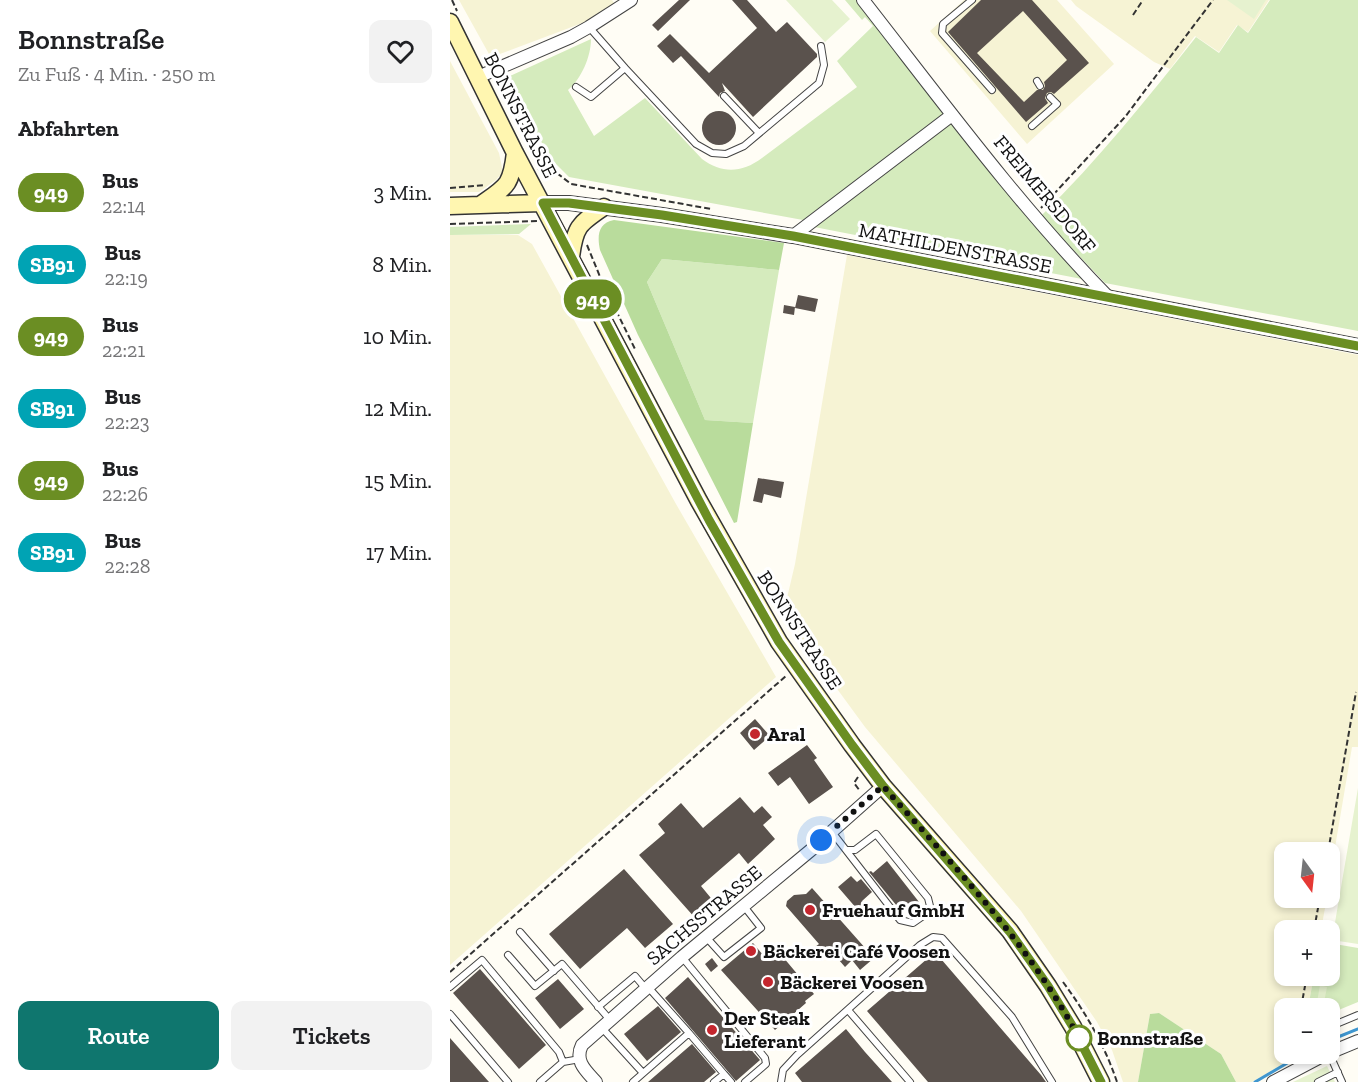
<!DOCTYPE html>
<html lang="de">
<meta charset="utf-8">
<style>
body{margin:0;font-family:"Zilla Slab",serif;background:#f2f2f2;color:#202124;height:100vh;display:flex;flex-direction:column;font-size:22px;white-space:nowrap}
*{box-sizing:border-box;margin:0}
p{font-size:20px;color:#757577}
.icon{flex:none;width:33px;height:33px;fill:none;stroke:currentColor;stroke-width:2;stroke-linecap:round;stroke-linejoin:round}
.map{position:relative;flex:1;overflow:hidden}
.sheet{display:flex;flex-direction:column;background:#fff;width:450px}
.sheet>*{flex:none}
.badge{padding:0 12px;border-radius:20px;font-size:21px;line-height:39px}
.needle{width:39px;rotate:165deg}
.tools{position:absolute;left:824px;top:842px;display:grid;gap:12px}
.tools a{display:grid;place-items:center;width:66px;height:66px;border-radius:12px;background:#fff;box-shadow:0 3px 9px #0003;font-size:30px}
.you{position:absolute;width:30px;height:30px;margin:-15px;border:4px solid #fff;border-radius:50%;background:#1a73e8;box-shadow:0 0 0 9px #1a73e833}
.map>.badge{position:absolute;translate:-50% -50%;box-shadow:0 0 0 3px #fff}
h2{padding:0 18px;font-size:22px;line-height:54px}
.round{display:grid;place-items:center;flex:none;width:63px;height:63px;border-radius:12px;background:#f2f2f2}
.summary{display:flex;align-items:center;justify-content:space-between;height:102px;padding:0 18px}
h1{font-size:28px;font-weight:600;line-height:45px}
.primary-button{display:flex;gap:12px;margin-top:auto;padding:12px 18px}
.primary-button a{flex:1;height:69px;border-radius:12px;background:#0f766e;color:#fff;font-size:24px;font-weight:600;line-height:69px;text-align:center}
.primary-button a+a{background:#f2f2f2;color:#202124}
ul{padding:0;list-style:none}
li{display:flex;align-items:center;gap:18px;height:72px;padding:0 18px}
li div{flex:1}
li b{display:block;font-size:22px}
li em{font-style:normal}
li .badge{min-width:66px;font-weight:700;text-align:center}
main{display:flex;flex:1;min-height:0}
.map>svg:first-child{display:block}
</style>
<main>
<section class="sheet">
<div class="summary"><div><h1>Bonnstraße</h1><p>Zu Fuß · 4 Min. · 250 m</p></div><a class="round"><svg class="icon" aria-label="heart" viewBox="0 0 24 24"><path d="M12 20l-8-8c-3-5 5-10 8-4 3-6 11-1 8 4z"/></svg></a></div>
<h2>Abfahrten</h2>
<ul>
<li><span class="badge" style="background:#6b8e23;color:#fff">949</span><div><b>Bus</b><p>22:14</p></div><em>3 Min.</em></li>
<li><span class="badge" style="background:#00a3b4;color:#fff">SB91</span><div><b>Bus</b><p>22:19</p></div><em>8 Min.</em></li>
<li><span class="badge" style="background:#6b8e23;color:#fff">949</span><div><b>Bus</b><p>22:21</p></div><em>10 Min.</em></li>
<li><span class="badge" style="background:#00a3b4;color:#fff">SB91</span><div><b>Bus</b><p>22:23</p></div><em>12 Min.</em></li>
<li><span class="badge" style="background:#6b8e23;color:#fff">949</span><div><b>Bus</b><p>22:26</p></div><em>15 Min.</em></li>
<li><span class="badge" style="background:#00a3b4;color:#fff">SB91</span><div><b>Bus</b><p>22:28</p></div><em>17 Min.</em></li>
</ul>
<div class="primary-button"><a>Route</a><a>Tickets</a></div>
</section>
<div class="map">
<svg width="908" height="1082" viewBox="0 0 908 1082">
<rect width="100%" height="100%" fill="#fffdf5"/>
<path fill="#f6f3d4" d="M 9,0 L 162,0 L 165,4 L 135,22 L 47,55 L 39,54 Z
M 514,0 L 607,0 L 664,64 L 577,144 L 480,31 Z
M 621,0 L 819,0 L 798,32 L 787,25 L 769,52 L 745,36 L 720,69 L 704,62 L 626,6 Z
M 0,61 L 49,153 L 53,172 L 46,180 L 29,192 L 0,192 Z
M 0,235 L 68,235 L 82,244 L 226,504 L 326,677 L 0,965 Z
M 397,255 L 908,355 L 908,747 L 902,747 L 879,883 L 879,852 L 834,852 L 834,897 L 877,897 L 871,930 L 834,930 L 834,975 L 864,975 L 858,1008 L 834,1008 L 834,1053 L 851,1054 L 802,1082 L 786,1082 L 771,1054 L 709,1013 L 700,1014 L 688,1082 L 673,1082 L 662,1050 L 647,1022 L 571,911 L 415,727 L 333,615 L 345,564 Z"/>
<path fill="#d5ebbd" d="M 395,0 L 407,0 L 496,114 L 353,220 L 119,177 L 102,160 L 55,80 L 60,76 L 141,39 C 141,57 131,79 118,90 L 144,136 L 195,98 L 252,159 C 272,174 292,173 312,158 L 407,87 L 387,61 L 423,26 L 415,17 L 412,20 Z
M 820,0 L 908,0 L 908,331 L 655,283 L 591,216 C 648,160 697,99 746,37 L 769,53 L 788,25 L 798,33 Z
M 501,121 L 637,280 L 359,226 Z
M 81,224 L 69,234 L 0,235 L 0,227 Z
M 212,259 L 329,270 L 303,423 L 255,420 L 197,282 Z
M 879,943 L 908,948 L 908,1002 L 879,1014 L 879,1008 L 858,1008 L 864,975 L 879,975 Z"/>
<path fill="#b9dc9c" d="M 164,220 L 334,243 L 329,270 L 212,259 L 197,282 L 255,420 L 303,423 L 287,522 L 284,523 L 188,335 L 150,250 C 147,236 148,223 164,220 Z
M 709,1013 L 771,1054 L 786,1082 L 688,1082 L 700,1014 Z"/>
<path fill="#e6f2cf" d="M 336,0 L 382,0 L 400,19 L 375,42 Z
M 777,0 L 816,0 L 804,19 Z
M 908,788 L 908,944 L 882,940 Z
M 870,985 L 877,987 L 873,1008 L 866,1008 Z
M 877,1066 L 885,1082 L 843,1082 Z"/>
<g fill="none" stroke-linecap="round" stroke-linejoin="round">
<path stroke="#3f96cf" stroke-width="3" d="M 888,1037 L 908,1029
M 851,1055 L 855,1053
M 805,1082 L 839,1062"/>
</g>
<path fill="#5a524d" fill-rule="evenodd" d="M 229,0 L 240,0 L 208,31 L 202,25 Z
M 282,0 L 297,0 L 326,32 L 337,22 L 367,54 L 367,57 L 303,117 L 272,83 L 275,91 L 270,93 L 269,97 L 231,56 L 223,63 L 207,46 L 220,34 L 259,73 L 307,28 Z
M 531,0 L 582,0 L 639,63 L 604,94 L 601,92 L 597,93 L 595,98 L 598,103 L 576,122 L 498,32 ZM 573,11 L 617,60 L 594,82 L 595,86 L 593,90 L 587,90 L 574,102 L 527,53 Z
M252 128a17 17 0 1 1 34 0a17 17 0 1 1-34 0Z
M 348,295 L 368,299 L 365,312 L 345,308 Z
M 334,305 L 345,307 L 344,315 L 333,313 Z
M 308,478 L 334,482 L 331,498 L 314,494 L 312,503 L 303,501 Z
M 305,719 L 320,736 L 304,750 L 290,733 Z
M 357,745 L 367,758 L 364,760 L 383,787 L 359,804 L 340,777 L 328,786 L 318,773 Z
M 290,797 L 304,813 L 312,806 L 322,817 L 313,825 L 325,839 L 298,864 L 289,853 L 251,886 L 265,903 L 246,919 L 189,855 L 215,833 L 208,824 L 231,803 L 253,828 Z
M 437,861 L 469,902 L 468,906 L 458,914 L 449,904 L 447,906 L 419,872 L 421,871 L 423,873 Z
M 174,869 L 223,924 L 195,948 L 177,928 L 130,969 L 99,934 Z
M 401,876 L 407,882 L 411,879 L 422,892 L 412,901 L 420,911 L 411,919 L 404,911 L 407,909 L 388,887 Z
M 362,888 L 424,958 L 410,970 L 402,960 L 395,967 L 382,952 L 371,961 L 361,950 L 369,944 L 336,906 L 337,901 L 344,895 L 356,894 Z
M 303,943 L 313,955 L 319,952 L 328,951 L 364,994 L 355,1001 L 356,1003 L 325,1030 L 271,970 Z
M 485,952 L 591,1075 L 596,1082 L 478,1082 L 417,1011 Z
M 262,958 L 268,966 L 261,972 L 255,964 Z
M 30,969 L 96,1045 L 69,1069 L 3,993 Z
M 238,977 L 310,1060 L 286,1081 L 215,998 Z
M 108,979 L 134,1009 L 110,1029 L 85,998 Z
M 208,1006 L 231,1032 L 197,1061 L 174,1034 Z
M 396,1029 L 415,1052 L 442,1082 L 352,1082 L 345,1073 Z
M 0,1038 L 39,1082 L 0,1082 Z
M 242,1044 L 266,1072 L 254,1082 L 198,1082 Z"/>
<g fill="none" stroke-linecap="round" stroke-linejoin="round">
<g stroke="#444" stroke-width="8">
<path id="service" d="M 522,0 L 493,24 L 492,33 L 542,90
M 175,68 L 246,144 L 262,153 L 276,154 L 294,146 L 369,83 L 374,65 L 371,46
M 587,81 L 590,86
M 126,87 L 141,97 L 175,68 L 139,27
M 274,96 L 309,133
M 582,126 L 607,104 L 600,97
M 382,832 L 450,920 L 463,923 L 476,914 L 480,906 L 478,898 L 426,834 L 405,850 L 398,850
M 70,932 L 104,971
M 256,937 L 274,957 L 311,928 L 293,905
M 58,955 L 85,986 L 112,964 L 160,1020
M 232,957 L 315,1058 L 316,1064 L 295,1082
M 0,987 L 32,960 L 109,1052 L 113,1062
M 198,987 L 239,1033
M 148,1007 L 185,976 L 196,989
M 398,1010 L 460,1082
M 0,1014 L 58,1082
M 879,1027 L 908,1015
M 152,1028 L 193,1073
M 879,1053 L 892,1082
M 274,1074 L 281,1082
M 90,1082 L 113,1062 L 130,1059
M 183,1082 L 239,1033 L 274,1074 L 264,1082
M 331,1082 L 333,1070 L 347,1055 L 470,945 L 483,937 L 492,938 L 562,1017 L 602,1082
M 868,1082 L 888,1072"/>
</g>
<g stroke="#444" stroke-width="14">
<path id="minor" d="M 413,0 C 492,101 569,206 659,298
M 28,77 L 121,37 L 139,27 L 181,0
M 343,236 L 502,115
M 879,1053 L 908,1041
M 146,1082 C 136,1071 124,1061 132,1045 L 232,957 L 361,850 L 433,786
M 823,1082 L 878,1053"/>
</g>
<g stroke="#444" stroke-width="16">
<path id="tertiary" d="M 92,203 L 119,203 L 212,215 L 343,236 L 908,346"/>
</g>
<g stroke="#333" stroke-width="19">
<path id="secondary" d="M 0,22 L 65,153 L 249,501 L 329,642 L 402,745 L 433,786 L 560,931 L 598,986 L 623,1027 L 651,1082
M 30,205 C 57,186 61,186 65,153
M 0,206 L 92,203
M 121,257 C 125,226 129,224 154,207"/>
</g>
<path stroke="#333" stroke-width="2" stroke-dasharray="6 3" stroke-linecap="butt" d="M 2,0 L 7,11
M 683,15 L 693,0
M 47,84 L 99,167 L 121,184 L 261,209
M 88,170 L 99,167
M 0,188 L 35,185
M 591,208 L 675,117 L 763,0
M 0,224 L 87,221
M 137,245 L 153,284 L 185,349
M 408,777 L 404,783 L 410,791
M 878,852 L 906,692
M 864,930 L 870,897
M 0,972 L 337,675
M 613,982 C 636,1013 655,1046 667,1082
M 851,1008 L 857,975"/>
<use href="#service" stroke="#fff" stroke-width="6"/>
<use href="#minor" stroke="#fff" stroke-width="12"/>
<use href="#tertiary" stroke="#fff" stroke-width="14"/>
<use href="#secondary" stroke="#fff6b0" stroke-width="16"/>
</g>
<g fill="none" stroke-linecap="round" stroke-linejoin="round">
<g stroke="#fff" stroke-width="14">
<path id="line" d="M 651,1082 L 623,1027 L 598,986 L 560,932 L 433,786 L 402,745 L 329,642 L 259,520 L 93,203 L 119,203 L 212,215 L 343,236 L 908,346"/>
</g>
<use href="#line" stroke="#6b8e23" stroke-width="9"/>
<path stroke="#111" stroke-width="6" stroke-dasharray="0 10.8" d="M 371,840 L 433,786 C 503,865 579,944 629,1038"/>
</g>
<g fill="#c4262e" stroke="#fff" stroke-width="2">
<circle cx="305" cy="734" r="6"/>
<circle cx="360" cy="910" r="6"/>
<circle cx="301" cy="951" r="6"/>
<circle cx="318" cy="982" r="6"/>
<circle cx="262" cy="1030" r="6"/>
</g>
<circle fill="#fff" stroke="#6b8e23" stroke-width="3" cx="629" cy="1038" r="12"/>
<g text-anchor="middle" stroke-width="6" stroke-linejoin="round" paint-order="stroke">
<g font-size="20" fill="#111" stroke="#fff">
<text transform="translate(71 115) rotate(63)" y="7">BONNSTRASSE</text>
<text transform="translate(595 194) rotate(50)" y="7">FREIMERSDORF</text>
<text transform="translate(505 248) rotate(11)" y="7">MATHILDENSTRASSE</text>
<text transform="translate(350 630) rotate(57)" y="7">BONNSTRASSE</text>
<text transform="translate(254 915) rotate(-40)" y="7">SACHSSTRASSE</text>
</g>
<g font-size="20" font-weight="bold" fill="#111" stroke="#fff" text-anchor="start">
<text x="317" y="741">Aral</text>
<text x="372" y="917">Fruehauf GmbH</text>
<text x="313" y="958">Bäckerei Café Voosen</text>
<text x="330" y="989">Bäckerei Voosen</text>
<text x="274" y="1025">Der Steak<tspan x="274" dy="23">Lieferant</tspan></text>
</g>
<g font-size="20" font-weight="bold" fill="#111" stroke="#fff" text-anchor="start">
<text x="647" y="1045">Bonnstraße</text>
</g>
</g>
</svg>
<div class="tools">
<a><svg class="needle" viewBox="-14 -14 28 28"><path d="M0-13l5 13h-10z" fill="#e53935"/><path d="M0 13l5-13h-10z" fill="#757577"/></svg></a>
<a>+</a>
<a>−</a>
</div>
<div class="you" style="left:371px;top:840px"></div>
<b class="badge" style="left:143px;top:299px;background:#6b8e23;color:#fff">949</b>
</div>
</main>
